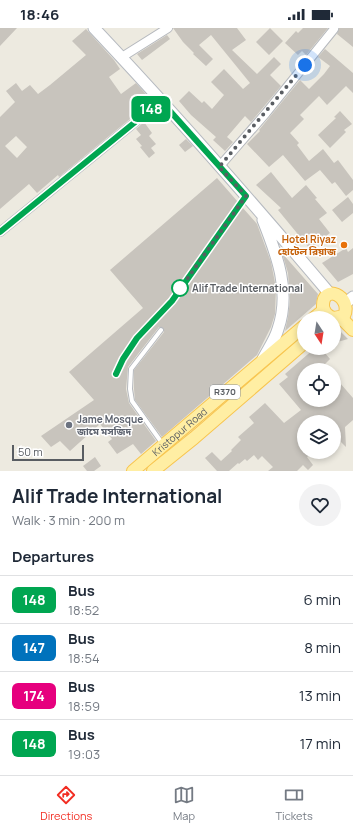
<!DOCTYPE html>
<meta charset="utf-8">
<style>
body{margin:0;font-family:Manrope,"Noto Sans Bengali",sans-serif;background:#f2f2f3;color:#1f2937;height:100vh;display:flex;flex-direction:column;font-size:15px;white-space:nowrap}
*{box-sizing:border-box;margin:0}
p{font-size:13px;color:#747a83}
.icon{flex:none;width:22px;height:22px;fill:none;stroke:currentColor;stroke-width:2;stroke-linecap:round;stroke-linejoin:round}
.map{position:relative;height:443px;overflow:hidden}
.drawer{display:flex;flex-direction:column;background:#fff;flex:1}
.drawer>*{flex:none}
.badge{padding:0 8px;border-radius:6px;font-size:14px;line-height:26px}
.needle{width:26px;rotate:168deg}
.controls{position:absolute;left:297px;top:283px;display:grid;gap:8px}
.controls a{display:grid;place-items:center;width:44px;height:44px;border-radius:50%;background:#fff;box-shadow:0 2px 6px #0003;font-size:20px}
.scale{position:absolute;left:12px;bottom:10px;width:72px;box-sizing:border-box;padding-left:4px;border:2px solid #595d62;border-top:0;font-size:11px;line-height:14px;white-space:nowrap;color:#595d62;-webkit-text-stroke:3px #fff;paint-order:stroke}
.you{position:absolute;width:20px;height:20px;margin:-10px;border:3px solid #fff;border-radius:50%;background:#1a73e8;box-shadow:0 0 0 6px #1a73e833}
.map>.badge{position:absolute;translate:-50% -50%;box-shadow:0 0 0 2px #fff}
h2{padding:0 12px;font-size:15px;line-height:36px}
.round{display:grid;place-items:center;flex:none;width:42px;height:42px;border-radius:21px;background:#f2f2f3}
.summary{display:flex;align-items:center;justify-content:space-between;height:68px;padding:0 12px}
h1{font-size:19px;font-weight:700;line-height:30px}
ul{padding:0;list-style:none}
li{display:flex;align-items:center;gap:12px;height:48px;padding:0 12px;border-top:1px solid #e0e1e3}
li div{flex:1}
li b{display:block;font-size:15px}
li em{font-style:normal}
li .badge{min-width:44px;font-weight:700;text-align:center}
.status{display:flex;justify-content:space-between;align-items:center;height:28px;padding:0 20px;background:#fff;direction:ltr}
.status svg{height:11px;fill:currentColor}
.menu{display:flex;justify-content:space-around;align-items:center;height:56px;border-top:1px solid #e0e1e3;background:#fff;font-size:11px;color:#747a83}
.menu a{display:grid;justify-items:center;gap:2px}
.menu .on{color:#f22d22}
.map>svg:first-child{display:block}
</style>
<div class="status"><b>18:46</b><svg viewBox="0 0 49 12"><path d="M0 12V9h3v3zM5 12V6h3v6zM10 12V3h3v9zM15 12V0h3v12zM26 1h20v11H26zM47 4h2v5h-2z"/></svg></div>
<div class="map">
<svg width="353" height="443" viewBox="0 0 353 443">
<rect width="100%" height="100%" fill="#edeae0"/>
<path fill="#c8c4bd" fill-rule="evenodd" d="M 0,0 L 17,0 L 0,18 Z
M 173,0 L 237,0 L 246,12 L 232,22 L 257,46 L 274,29 L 281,36 L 270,47 L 281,58 L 251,94 L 245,88 L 227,109 L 233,114 L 225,123 L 213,112 L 216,109 L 191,87 L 179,73 L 189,63 L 202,75 L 204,73 L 212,81 L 224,67 L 211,54 L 224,41 L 243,61 L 250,55 L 211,7 L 199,17 L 213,31 L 206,38 L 193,26 L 194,25 L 183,14 Z
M 270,0 L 283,13 L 269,27 L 256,14 Z
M 303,0 L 328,0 L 306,27 L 302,23 L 298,27 L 285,15 L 296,3 L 298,5 Z
M 339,0 L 353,0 L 353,19 L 337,6 Z
M 86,1 L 114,32 L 120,41 L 109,49 L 121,66 L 136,55 L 152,73 L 59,149 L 58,147 L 37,165 L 29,156 L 0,181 L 0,89 L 15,74 L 6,63 L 16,55 L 22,63 L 30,57 L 38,66 L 50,57 L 86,27 L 72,13 ZM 16,108 L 27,119 L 17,130 L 5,118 Z
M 167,7 L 170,11 L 142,32 L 137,26 Z
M 325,21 L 353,45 L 353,65 L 346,58 L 327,77 L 319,68 L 300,87 L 304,91 L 290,105 L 299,115 L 297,117 L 309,133 L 323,121 L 334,135 L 338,132 L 353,152 L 353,162 L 346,168 L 335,154 L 332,156 L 320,142 L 305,153 L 283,127 L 269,139 L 247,116 L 260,103 L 259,102 L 300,52 L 309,61 L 324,46 L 330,38 L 318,29 Z
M 340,83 L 352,96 L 344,102 L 346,104 L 330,120 L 318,107 L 336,90 L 334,89 Z
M 144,94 L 152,105 L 149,108 L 156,116 L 151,120 L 155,125 L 149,130 L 140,119 L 142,118 L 136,111 L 141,107 L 136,101 Z
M 186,111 L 193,118 L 185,124 L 179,117 Z
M 271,144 L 292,170 L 306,157 L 317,170 L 315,171 L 327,185 L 319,191 L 330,205 L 310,221 L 278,182 L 281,180 L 256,157 Z
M 217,150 L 238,174 L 168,271 L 134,308 L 120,329 L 114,347 L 116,349 L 119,348 L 126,333 L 140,312 L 174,275 L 242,179 L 257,196 L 271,234 L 276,260 L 275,286 L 271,299 L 257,327 L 162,409 L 135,372 L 134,361 L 134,342 L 164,304 L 163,300 L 159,299 L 128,339 L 126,361 L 129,375 L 156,413 L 141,426 L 133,416 L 117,426 L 108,414 L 112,411 L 100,396 L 70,423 L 60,413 L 51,419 L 41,408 L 94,372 L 69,344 L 143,280 L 110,242 Z
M 348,169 L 353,176 L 353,185 L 342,194 L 332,182 Z
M 346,220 L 348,224 L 353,220 L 353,246 L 338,254 L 322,235 Z
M 282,225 L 318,266 L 316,276 L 285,303 L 288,289 L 290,273 L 288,245 Z
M 339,302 L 348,311 L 334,315 L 334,307 Z
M 315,320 L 331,320 L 325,325 L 330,331 L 319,342 L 304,342 L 304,372 L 318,372 L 323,378 L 330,372 L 334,372 L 334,361 L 340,355 L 353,370 L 353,392 L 345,399 L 346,419 L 339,412 L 334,417 L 334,394 L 326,394 L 322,390 L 316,394 L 304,394 L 304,400 L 297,406 L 304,415 L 304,424 L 313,424 L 307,429 L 313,437 L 308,442 L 303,437 L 297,443 L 268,443 L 273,439 L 262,428 L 258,432 L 254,427 L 247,433 L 245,431 L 239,436 L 238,435 L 229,443 L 217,443 L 205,430 L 212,424 L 221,433 L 232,423 L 231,422 L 241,412 L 238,409 L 254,395 L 249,389 L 265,375 L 284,395 L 301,382 L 279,356 L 288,349 L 285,346 Z
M 95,429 L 101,438 L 94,443 L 87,443 L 83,438 Z"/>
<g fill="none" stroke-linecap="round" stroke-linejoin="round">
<g stroke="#b6b9be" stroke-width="6">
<path id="service" d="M 161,302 L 131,341 L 130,361 L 132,373 L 162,415
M 117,346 L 123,331 L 137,310 L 171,273 L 246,168"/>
</g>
<g stroke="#b6b9be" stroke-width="10">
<path id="minor" d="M 122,29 L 168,0
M 219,139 L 266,85 L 334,1
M 0,204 L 161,73"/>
</g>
<g stroke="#b6bac0" stroke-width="13">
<path id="secondary" d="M 94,0 C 175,86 254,176 330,266
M 348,273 L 353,269
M 263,331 C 268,321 275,312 278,301 C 291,264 277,227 263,192"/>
</g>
<g stroke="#f8c54e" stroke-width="14">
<g id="primary">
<path d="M 314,290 L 324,282"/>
<path d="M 333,290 C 328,288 324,285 323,279 C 322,254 353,268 344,288 L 334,290"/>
<path d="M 341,290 L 353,302"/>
<path id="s1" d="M 133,443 L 304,298"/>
<path d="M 153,443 L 194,410 L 304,315"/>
</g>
</g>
<use href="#service" stroke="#fff" stroke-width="4"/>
<use href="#minor" stroke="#fff" stroke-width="8"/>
<use href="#secondary" stroke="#fff" stroke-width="11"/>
<use href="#primary" stroke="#ffeea3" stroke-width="12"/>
</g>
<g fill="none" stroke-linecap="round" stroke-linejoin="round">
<g stroke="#fff" stroke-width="9">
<path id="line" d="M 0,204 L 161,73 L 246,168 L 172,273 L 137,310 L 123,331 L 116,346"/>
</g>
<use href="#line" stroke="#00a651" stroke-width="6"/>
<path stroke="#595d62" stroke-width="4" stroke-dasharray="0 7.2" d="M 180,260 L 180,261 L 246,168 L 219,139 L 305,37"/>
</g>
<circle fill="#e8710a" stroke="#fff" stroke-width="1.5" cx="344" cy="217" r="4"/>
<circle fill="#fff" stroke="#00a651" stroke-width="2" cx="180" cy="260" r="8"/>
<circle fill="#6b7280" stroke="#fff" stroke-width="1.5" cx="69" cy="397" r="4"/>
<g text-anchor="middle" stroke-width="3" stroke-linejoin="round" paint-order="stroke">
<rect fill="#fff" stroke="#8b8e91" stroke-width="1" x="210" y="357" width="30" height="14" rx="3"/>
<g font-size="9" font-weight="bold" fill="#595d62">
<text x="225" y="367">R370</text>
</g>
<g font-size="10" font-weight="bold" fill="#c56008" stroke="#fff" text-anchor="end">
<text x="336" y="215">Hotel Riyaz<tspan x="336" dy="12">হোটেল রিয়াজ</tspan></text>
</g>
<g font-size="10" font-weight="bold" fill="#595d62" stroke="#fff" text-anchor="start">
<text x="192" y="264">Alif Trade International</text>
</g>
<g font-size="10" font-weight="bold" fill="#5b616d" stroke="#fff" text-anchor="start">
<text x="77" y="395">Jame Mosque<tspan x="77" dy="12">জামে মসজিদ</tspan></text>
</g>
<g font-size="10" fill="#595d62" stroke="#fff">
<text dy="4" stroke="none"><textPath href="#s1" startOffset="61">Kristopur Road</textPath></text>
</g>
</g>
</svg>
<div class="controls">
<a><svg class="needle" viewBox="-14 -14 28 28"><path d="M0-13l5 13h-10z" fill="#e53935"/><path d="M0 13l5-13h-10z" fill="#747a83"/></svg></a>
<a><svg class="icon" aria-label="locate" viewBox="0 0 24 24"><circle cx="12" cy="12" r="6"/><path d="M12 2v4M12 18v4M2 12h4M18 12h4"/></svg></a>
<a><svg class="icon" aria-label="layers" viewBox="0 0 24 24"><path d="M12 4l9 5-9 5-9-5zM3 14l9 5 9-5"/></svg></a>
</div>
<div class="scale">50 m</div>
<div class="you" style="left:305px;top:37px"></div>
<b class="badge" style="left:151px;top:81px;background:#00a651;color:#fff">148</b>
</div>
<section class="drawer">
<div class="summary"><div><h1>Alif Trade International</h1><p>Walk · 3 min · 200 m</p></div><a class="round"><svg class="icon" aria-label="heart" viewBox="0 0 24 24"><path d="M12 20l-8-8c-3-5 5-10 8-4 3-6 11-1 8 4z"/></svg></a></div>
<h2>Departures</h2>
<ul>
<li><span class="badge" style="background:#00a651;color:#fff">148</span><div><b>Bus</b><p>18:52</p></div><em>6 min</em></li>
<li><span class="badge" style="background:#0072bc;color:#fff">147</span><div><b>Bus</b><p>18:54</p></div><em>8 min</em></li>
<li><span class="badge" style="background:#e6007e;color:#fff">174</span><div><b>Bus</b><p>18:59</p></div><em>13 min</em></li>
<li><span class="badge" style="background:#00a651;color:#fff">148</span><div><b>Bus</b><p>19:03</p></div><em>17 min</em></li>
</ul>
</section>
<nav class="menu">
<a class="on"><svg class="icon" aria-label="directions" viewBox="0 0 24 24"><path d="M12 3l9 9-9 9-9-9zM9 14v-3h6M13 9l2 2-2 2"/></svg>Directions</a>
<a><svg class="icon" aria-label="map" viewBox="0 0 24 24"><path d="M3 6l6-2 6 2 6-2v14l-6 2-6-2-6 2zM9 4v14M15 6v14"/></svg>Map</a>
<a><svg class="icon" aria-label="tickets" viewBox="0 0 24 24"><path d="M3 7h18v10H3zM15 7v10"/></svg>Tickets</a>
</nav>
